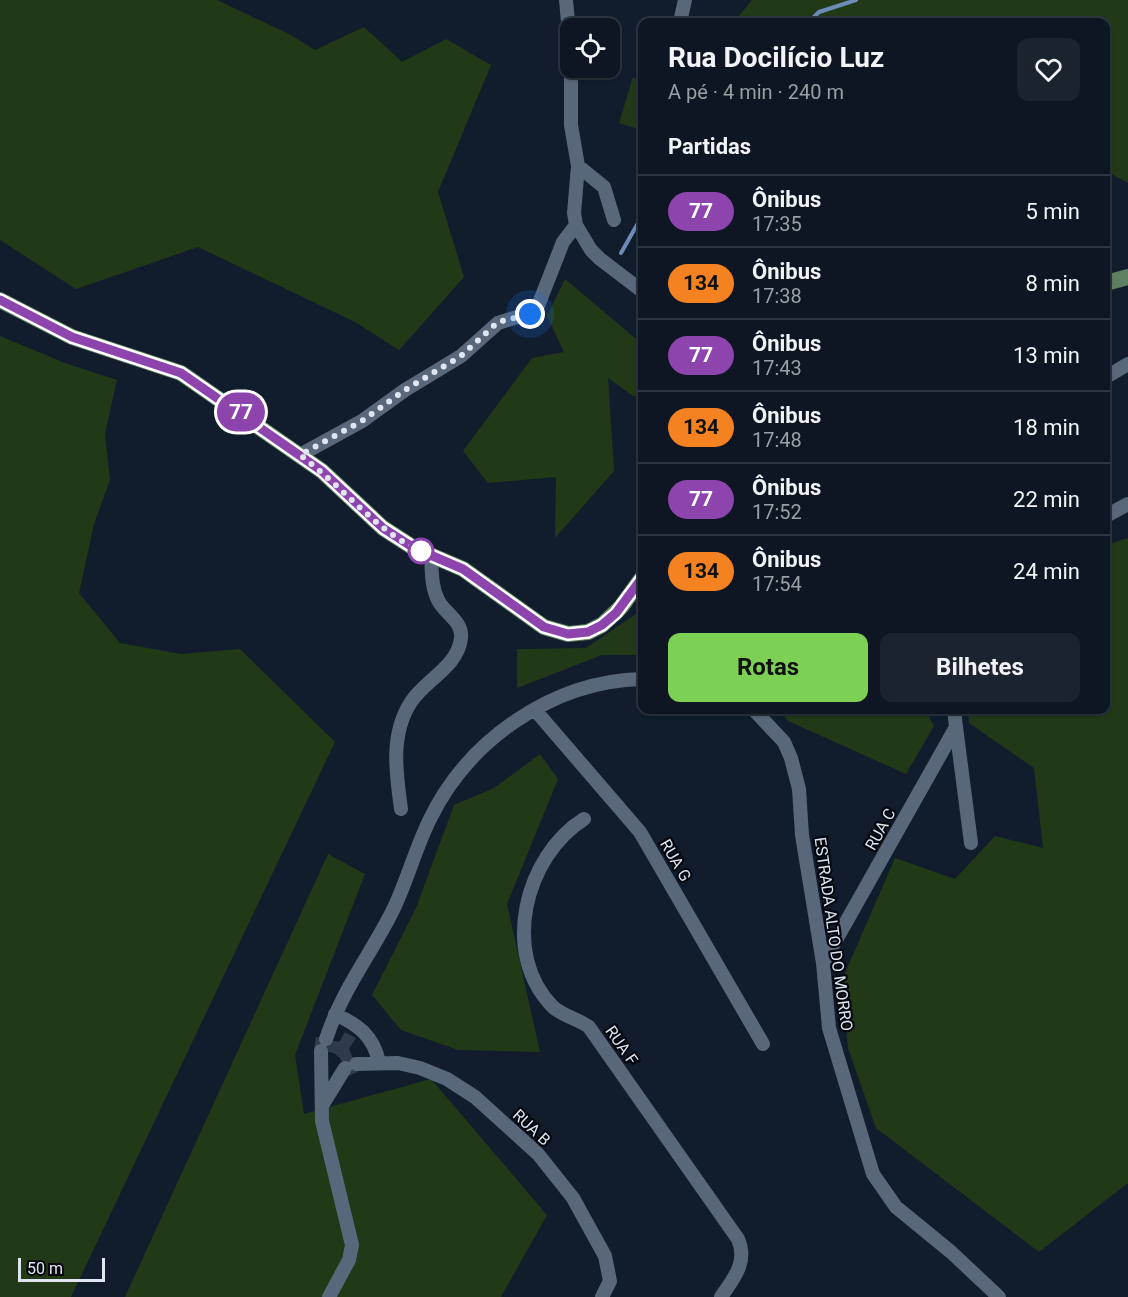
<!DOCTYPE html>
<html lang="pt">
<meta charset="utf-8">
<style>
body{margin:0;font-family:Roboto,sans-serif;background:#1b232f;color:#f1f3f6;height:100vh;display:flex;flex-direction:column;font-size:22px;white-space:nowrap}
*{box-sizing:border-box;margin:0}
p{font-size:20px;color:#9a9fa5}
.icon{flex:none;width:33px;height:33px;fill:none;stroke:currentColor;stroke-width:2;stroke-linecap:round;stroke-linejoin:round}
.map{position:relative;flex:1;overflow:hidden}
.side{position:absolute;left:638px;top:18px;width:472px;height:696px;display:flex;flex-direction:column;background:#0d1622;border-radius:12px;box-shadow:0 2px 4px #0004,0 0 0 2px #2d3540}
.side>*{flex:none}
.badge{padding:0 12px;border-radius:20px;font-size:21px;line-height:39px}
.tools{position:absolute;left:560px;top:18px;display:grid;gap:12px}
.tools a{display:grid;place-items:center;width:60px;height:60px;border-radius:12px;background:#0d1622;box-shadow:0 2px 4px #0004,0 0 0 2px #2d3540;font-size:30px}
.scale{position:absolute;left:18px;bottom:15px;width:87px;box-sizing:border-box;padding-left:6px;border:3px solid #dee6f2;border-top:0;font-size:16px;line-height:21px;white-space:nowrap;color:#dee6f2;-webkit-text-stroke:4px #04070e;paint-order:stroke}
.you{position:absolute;width:30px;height:30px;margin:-15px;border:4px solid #fff;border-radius:50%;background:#1a73e8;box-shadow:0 0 0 9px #1a73e833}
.map>.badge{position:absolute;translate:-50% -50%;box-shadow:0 0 0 3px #fff}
h2{padding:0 30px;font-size:22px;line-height:54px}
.round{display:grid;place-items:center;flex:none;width:63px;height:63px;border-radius:12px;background:#1b232f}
.headline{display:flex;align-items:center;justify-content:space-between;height:102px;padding:0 30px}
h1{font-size:28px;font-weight:700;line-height:45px}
.button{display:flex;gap:12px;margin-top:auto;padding:12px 30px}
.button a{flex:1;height:69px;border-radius:12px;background:#7cd155;color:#111;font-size:24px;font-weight:700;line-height:69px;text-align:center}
.button a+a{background:#1b232f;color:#f1f3f6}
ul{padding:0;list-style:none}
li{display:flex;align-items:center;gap:18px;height:72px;padding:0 30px;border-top:2px solid #2d3540}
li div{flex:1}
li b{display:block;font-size:22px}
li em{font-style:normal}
li .badge{min-width:66px;font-weight:700;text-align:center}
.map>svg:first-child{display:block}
</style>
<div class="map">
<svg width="1128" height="1297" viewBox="0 0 1128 1297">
<rect width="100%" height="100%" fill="#111d2d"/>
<path fill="#223917" d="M 0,0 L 217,0 L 291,35 L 315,50 L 364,27 L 402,62 L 446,39 L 491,65 L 438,192 L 464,277 L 399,350 L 355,322 L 198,247 L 76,289 L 0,240 Z
M 752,0 L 1128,0 L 1128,183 L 1106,171 L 1106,22 L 734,22 Z
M 633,77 L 642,85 L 642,130 L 619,123 Z
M 565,279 L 642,344 L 642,396 L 633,396 L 608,378 L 614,471 L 555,538 L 556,477 L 488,483 L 463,451 L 532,358 L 564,352 L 547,316 Z
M 0,336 L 65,363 L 117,380 L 105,434 L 110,480 L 94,524 L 79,593 L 120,643 L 181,654 L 240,649 L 335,742 L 71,1297 L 0,1297 Z
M 1128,538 L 1128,1183 L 1039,1252 L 876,1128 L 848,1048 L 842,980 L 895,858 L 955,879 L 995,836 L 1043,848 L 1034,768 L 969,723 L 968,710 L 1106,710 L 1106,545 Z
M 642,610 L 642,655 L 602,655 L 517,688 L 517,649 L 586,648 Z
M 779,710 L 925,710 L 934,726 L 906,774 L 788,721 Z
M 540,754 L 558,779 L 507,904 L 540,1052 L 458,1050 L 401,1030 L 372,995 L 416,908 L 454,805 L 494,788 Z
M 328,854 L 365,874 L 295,1055 L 304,1114 L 431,1079 L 547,1215 L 501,1297 L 125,1297 Z"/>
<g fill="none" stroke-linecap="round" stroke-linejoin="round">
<path stroke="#6d8bb7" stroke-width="4" d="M 809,22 L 819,12 L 856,0
M 621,253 L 642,216"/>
</g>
<path fill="#2e3b4d" d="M 345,1032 L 356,1038 L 349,1049 L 359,1071 L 349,1076 L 340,1058 L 334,1053 L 314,1049 L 316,1037 L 339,1042 Z"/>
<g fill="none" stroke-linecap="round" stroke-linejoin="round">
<path stroke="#59677b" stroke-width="14" d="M 566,0 L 570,44
M 680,22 L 685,0
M 571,68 L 571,125 L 578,166 L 574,213 L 576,225 L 591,250 L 600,259 L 642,291
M 578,166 L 604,187 L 614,220
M 1106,377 L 1128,364
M 300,455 L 362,421 L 405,390 L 461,356 L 498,323 L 536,311 L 563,242 L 576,225
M 1106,516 L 1128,504
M 535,710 L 640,832 L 763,1044
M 754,710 L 784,742 L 791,758 L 799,789 L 802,835 L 823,963 L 829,1028 L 873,1174 L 896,1207 L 951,1252 L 999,1297
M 956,727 L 971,843
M 401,809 C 396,773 390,734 411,702 C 425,680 458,667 461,638 C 463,621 444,613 438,600 C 431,586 432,570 431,555
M 584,819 C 525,856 500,954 553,1007 C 563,1016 578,1019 589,1027 L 738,1239 C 748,1262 734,1278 721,1297
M 823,963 L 956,727 L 954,710
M 335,1014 C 358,1025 373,1035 379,1062
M 326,1039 C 343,988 370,956 393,910 C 407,881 415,850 429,821 C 467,741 552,681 642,679
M 321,1051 L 322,1121 L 352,1245 L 349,1260 L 329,1297
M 356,1064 L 398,1063 L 420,1068 L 447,1079 L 475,1097 L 538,1154 L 573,1198 L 605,1256 L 610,1281 L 602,1297
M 323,1104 L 345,1068"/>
<path stroke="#5e7f60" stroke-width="16" d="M 1106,283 L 1128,277
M 0,300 L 72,337 L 181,373 L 322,471 L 383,528 L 414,548 L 463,569 L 544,627 L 568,634 L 588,632 L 602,625 L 621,607 L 642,578"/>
</g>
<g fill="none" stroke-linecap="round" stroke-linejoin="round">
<g stroke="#fff" stroke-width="14">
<path id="line" d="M 0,300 L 72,337 L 181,373 L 322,471 L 383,528 L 414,548 L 463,569 L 544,627 L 568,634 L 588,632 L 602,625 L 616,613 L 642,578"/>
</g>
<use href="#line" stroke="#8e44ad" stroke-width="9"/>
<path stroke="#dee6f2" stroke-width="6" stroke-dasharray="0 10.8" d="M 421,551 C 377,532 341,485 300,455 L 362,421 L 405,390 L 461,356 L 498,322 L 530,314"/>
</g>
<circle fill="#fff" stroke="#8e44ad" stroke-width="3" cx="421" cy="551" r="12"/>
<g text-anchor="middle" stroke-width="4.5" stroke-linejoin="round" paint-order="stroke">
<g font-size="16" fill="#dee6f2" stroke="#04070e">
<text transform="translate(880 829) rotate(-61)" y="6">RUA C</text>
<text transform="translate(676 860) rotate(60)" y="6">RUA G</text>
<text transform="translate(834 934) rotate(82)" y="6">ESTRADA ALTO DO MORRO</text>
<text transform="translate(622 1045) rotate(55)" y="6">RUA F</text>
<text transform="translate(532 1127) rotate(43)" y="6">RUA B</text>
</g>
</g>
</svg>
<div class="tools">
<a><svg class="icon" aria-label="locate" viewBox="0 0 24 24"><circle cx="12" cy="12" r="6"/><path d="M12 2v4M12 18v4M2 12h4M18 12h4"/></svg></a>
</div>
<div class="scale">50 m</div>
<div class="you" style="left:530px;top:314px"></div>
<b class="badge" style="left:241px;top:412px;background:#8e44ad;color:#fff">77</b>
<section class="side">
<div class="headline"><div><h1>Rua Docilício Luz</h1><p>A pé · 4 min · 240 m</p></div><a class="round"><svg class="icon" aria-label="heart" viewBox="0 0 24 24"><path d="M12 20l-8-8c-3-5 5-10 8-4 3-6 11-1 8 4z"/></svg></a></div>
<h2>Partidas</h2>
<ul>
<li><span class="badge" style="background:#8e44ad;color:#fff">77</span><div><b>Ônibus</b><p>17:35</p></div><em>5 min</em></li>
<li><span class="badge" style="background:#f58220;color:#111">134</span><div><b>Ônibus</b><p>17:38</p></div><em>8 min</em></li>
<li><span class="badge" style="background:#8e44ad;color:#fff">77</span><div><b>Ônibus</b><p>17:43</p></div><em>13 min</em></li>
<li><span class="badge" style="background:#f58220;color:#111">134</span><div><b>Ônibus</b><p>17:48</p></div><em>18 min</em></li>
<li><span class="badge" style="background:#8e44ad;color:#fff">77</span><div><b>Ônibus</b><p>17:52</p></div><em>22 min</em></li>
<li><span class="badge" style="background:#f58220;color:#111">134</span><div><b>Ônibus</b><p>17:54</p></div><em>24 min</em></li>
</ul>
<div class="button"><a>Rotas</a><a>Bilhetes</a></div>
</section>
</div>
